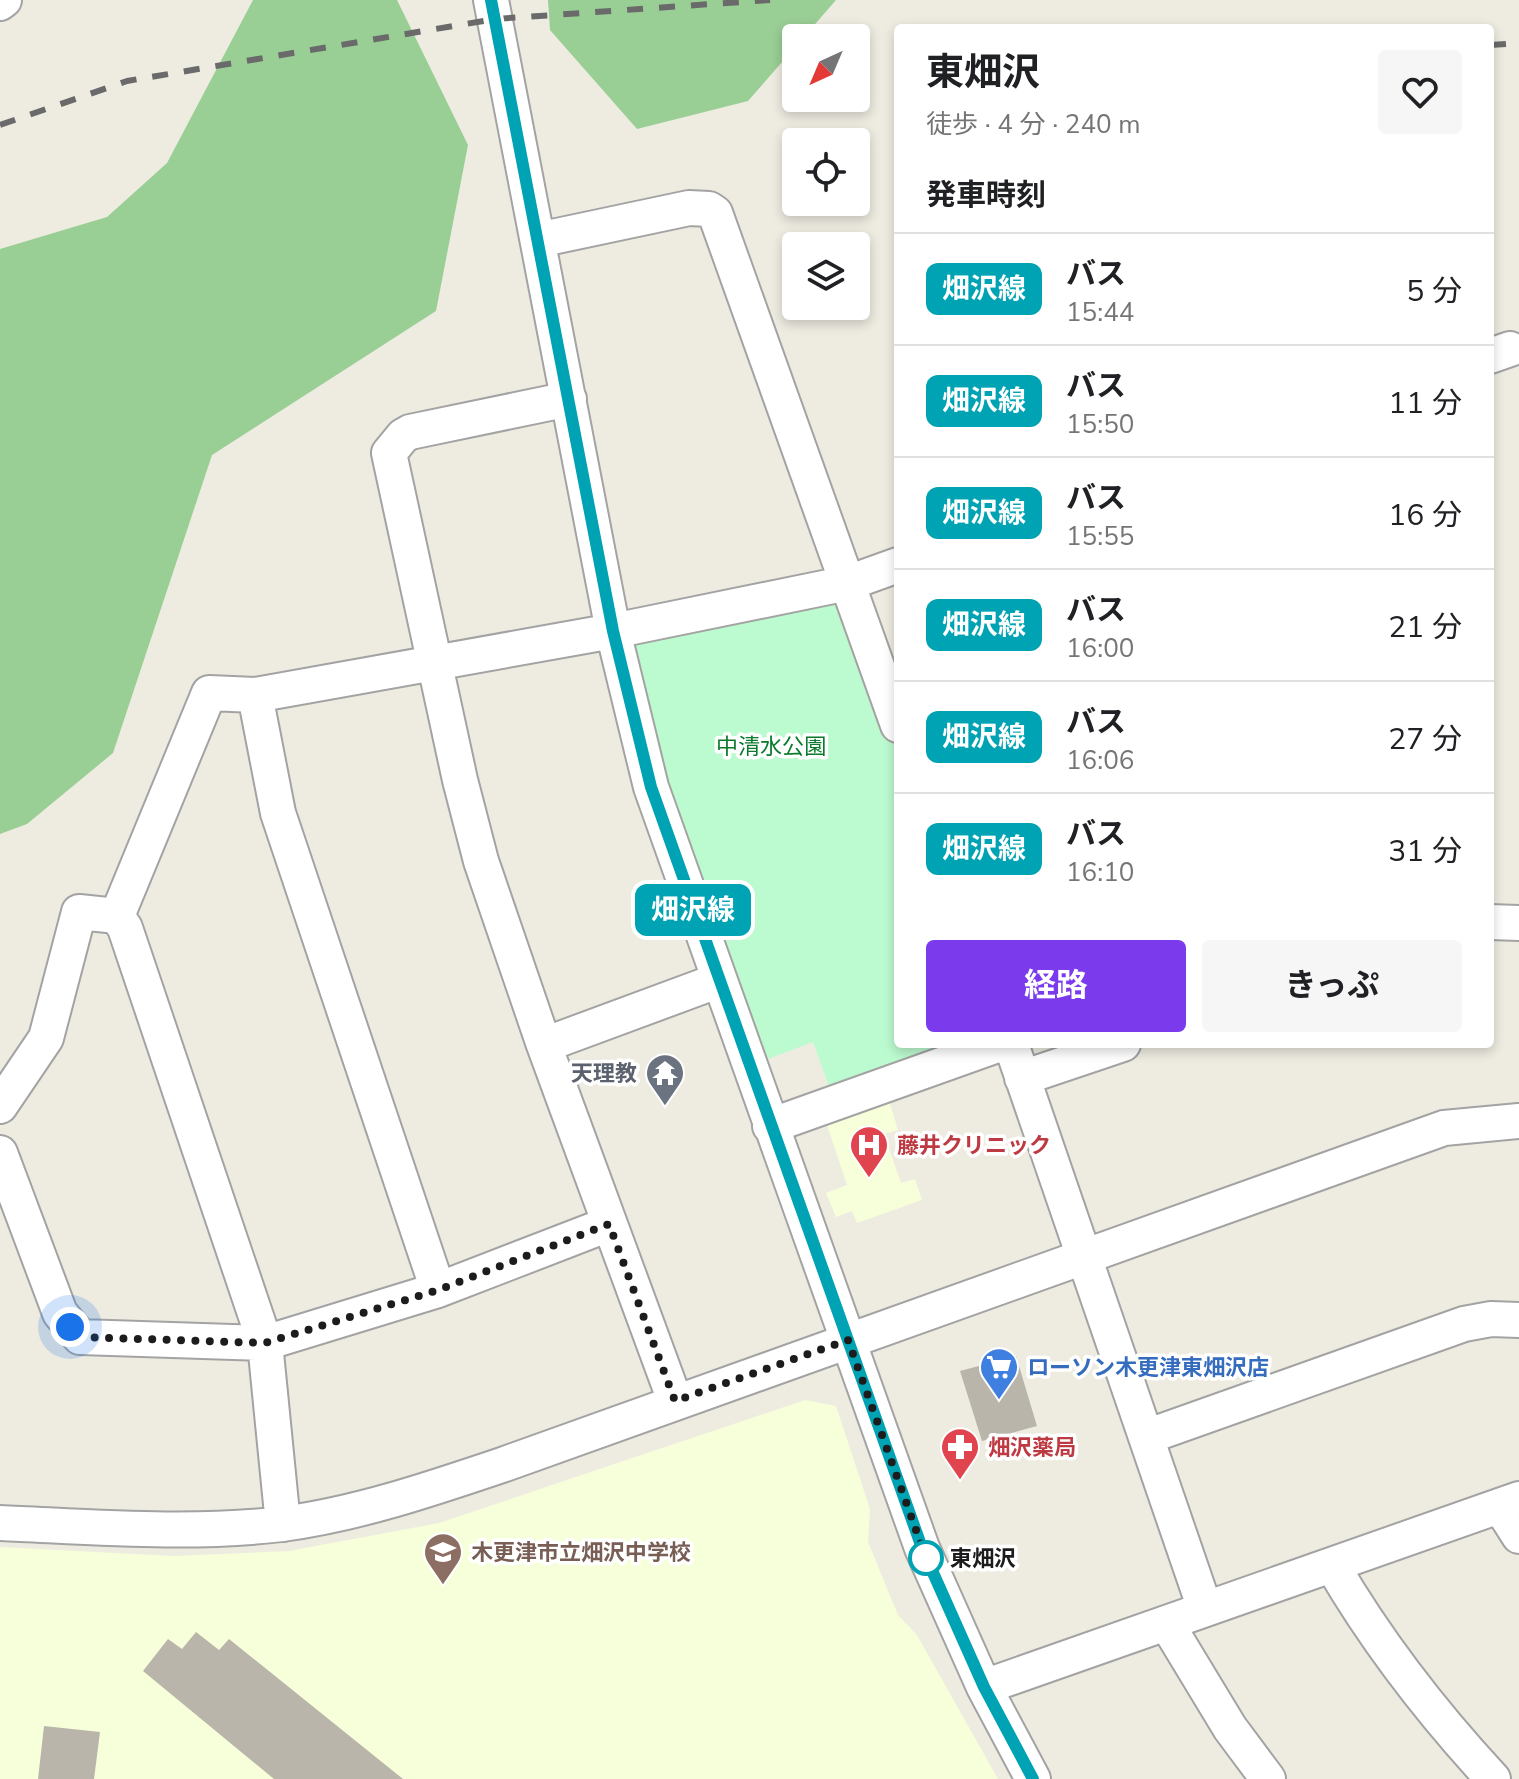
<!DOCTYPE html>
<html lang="ja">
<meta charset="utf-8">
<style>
body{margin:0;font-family:"Nunito Sans","Noto Sans JP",sans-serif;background:#f6f6f6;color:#202124;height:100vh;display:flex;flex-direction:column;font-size:30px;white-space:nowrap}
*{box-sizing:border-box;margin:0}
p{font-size:26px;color:#757577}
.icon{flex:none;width:44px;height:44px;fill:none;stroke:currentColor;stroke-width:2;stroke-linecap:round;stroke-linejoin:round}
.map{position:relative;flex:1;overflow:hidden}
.sheet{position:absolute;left:894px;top:24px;width:600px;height:1024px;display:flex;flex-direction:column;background:#fff;border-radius:8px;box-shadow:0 4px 12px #0003}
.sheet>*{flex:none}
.badge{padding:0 16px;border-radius:12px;font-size:28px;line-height:52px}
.needle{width:52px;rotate:224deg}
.fabs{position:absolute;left:782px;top:24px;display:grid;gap:16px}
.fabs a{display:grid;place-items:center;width:88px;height:88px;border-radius:8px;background:#fff;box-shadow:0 4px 12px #0003;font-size:40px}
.you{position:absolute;width:40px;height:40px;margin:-20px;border:6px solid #fff;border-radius:50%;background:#1a73e8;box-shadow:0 0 0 12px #1a73e833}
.map>.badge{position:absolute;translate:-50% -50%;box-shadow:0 0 0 4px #fff}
h2{padding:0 32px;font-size:30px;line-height:72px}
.round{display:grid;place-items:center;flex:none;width:84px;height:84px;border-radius:8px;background:#f6f6f6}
.headline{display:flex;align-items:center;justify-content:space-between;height:136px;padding:0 32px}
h1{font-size:38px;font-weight:700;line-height:60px}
.button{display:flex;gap:16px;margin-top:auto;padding:16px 32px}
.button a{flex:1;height:92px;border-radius:8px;background:#7c3aed;color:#fff;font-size:32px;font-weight:700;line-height:92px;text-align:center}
.button a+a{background:#f6f6f6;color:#202124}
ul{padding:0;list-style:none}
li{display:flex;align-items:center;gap:24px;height:112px;padding:0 32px;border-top:2px solid #e0e0e0}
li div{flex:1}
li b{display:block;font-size:30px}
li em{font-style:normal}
li .badge{min-width:88px;font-weight:700;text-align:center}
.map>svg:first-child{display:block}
</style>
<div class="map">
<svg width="1519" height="1779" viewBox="0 0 1519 1779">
<rect width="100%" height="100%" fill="#eeece1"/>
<path fill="#f6ffd9" d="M 889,1100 L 898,1130 L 884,1134 L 901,1183 L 915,1179 L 922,1200 L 857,1223 L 852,1211 L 836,1217 L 826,1193 L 847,1185 L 825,1119 Z
M 805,1400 L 836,1406 L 870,1509 L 868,1542 L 898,1615 L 917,1635 L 998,1779 L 0,1779 L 0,1547 L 173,1556 L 289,1551 L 439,1523 Z"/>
<path fill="#99ce95" d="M 253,0 L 397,0 L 468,145 L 436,311 L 212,455 L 113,753 L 27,824 L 0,834 L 0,249 L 107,217 L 167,163 Z
M 548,0 L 836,0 L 803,38 L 796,38 L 796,46 L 748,101 L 637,129 L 550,30 Z"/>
<path fill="#bcfacf" d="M 848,583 L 898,725 L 898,1044 L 1000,1044 L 835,1103 L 813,1042 L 749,1066 L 613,631 Z"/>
<path fill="#bab5ab" d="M 1016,1356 L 1037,1426 L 982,1441 L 960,1371 Z
M 196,1632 L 219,1650 L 229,1639 L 403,1779 L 274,1779 L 143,1671 L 168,1639 L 182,1649 Z
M 44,1726 L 100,1732 L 94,1779 L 38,1779 Z"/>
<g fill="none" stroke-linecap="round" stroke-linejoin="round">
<g stroke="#a3a3a3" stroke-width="38">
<path id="minor" d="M 491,0 L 613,631 L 651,787 L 922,1548 L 984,1687 L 1033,1779
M 0,3 L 4,0
M 538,240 L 689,208 L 709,209 L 715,213 L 898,725
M 1490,356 L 1510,349
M 569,399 L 410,432 L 403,436 L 389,453 L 460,780 L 481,861 L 544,1045 L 675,1401
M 255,695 L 278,813 L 438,1290
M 117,916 L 209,693 L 255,695 L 613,631 L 848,583 L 898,565
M 1490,922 L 1519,923
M 1011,1044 L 1205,1609
M 544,1045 L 717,981
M 1022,1078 L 1123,1044
M 0,1106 L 46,1038 L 79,912 L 117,916 L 125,928 L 265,1343 L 283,1524
M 770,1126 L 1000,1044
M 0,1153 L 60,1313 L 80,1337 L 265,1343 L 438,1290 L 609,1224
M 1146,1437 L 1464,1324 L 1491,1319 L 1519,1320
M 1500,1506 L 1519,1536
M 0,1523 C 94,1527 189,1535 282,1524 C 357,1514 431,1489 502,1465 L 1444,1128 L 1519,1121
M 1332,1565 C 1378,1644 1431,1712 1493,1779
M 1167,1624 L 1230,1728 L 1268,1779
M 984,1687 L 1519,1499"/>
</g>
<use href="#minor" stroke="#fff" stroke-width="34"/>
<path stroke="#6a6a6a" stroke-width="6" stroke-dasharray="16 16" stroke-linecap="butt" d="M 1490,45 L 1519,43
M 0,125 L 127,81 L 495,19 L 770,0"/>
</g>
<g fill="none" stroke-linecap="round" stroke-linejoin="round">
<g stroke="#fff" stroke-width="18">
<path id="line" d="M 491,0 L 613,631 L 651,787 L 922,1548 L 984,1687 L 1033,1779"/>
</g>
<use href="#line" stroke="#00a3b4" stroke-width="12"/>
<path stroke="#1c1c1c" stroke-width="8" stroke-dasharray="0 14.4" d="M 70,1327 L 80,1337 L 265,1343 L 438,1290 L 609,1224 L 675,1401 L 848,1340 L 926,1558"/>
</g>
<defs>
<g id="temple-pin" transform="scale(2)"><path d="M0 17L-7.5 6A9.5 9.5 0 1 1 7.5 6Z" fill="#6b7280" stroke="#fff"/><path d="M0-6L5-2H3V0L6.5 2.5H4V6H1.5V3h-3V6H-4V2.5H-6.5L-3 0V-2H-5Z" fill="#fff"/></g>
<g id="hospital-pin" transform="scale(2)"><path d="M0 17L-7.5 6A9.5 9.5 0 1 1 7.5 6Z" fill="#e0444e" stroke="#fff"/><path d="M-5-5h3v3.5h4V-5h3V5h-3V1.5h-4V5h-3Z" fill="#fff"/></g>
<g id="supermarket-pin" transform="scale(2)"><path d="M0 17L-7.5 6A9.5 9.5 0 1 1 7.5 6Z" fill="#3f7fe0" stroke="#fff"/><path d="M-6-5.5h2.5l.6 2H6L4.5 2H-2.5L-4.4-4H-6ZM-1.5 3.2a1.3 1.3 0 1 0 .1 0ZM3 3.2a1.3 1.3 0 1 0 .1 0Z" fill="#fff"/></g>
<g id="pharmacy-pin" transform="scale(2)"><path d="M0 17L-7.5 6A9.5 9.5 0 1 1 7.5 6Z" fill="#e0444e" stroke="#fff"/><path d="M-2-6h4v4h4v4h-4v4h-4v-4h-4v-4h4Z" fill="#fff"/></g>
<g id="school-pin" transform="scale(2)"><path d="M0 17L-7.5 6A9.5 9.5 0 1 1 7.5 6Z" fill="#8d6e63" stroke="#fff"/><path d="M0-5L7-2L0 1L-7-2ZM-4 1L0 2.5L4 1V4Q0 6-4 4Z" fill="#fff"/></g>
</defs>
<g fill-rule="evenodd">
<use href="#temple-pin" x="665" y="1073"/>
<use href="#hospital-pin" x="869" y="1145"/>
<use href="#supermarket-pin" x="999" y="1367"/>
<use href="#pharmacy-pin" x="960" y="1447"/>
<use href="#school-pin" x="443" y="1552"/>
</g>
<circle fill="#fff" stroke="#00a3b4" stroke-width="4" cx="926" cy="1558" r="16"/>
<g text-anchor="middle" stroke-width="7" stroke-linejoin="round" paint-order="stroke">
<g font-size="22" fill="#0a7a2c" stroke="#fff">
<text x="771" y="754">中清水公園</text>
</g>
<g font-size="22" font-weight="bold" fill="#5b616d" stroke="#fff" text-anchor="end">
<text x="637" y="1081">天理教</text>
</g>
<g font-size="22" font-weight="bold" fill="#be3a42" stroke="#fff" text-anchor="start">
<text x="897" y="1153">藤井クリニック</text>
<text x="988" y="1455">畑沢薬局</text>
</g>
<g font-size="22" font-weight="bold" fill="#366cbe" stroke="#fff" text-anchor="start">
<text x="1027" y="1375">ローソン木更津東畑沢店</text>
</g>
<g font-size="22" font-weight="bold" fill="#785e54" stroke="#fff" text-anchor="start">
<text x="471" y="1560">木更津市立畑沢中学校</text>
</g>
<g font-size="22" font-weight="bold" fill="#1c1c1c" stroke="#fff" text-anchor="start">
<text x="950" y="1566">東畑沢</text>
</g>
</g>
</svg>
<div class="fabs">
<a><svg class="needle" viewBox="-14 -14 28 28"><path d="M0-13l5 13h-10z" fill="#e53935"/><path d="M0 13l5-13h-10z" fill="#757577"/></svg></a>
<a><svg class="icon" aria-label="locate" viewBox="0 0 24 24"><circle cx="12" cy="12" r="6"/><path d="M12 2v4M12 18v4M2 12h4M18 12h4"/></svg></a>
<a><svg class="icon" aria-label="layers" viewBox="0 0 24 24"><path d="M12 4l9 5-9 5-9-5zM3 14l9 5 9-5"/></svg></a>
</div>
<div class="you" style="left:70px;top:1327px"></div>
<b class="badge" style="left:693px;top:910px;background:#00a3b4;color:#fff">畑沢線</b>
<section class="sheet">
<div class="headline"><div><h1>東畑沢</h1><p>徒歩 · 4 分 · 240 m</p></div><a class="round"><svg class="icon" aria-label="heart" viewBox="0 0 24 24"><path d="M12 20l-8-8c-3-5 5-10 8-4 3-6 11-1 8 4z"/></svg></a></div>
<h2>発車時刻</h2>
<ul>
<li><span class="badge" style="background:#00a3b4;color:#fff">畑沢線</span><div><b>バス</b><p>15:44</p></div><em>5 分</em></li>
<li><span class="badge" style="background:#00a3b4;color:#fff">畑沢線</span><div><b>バス</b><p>15:50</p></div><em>11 分</em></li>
<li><span class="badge" style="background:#00a3b4;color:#fff">畑沢線</span><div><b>バス</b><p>15:55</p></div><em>16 分</em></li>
<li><span class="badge" style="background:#00a3b4;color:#fff">畑沢線</span><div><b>バス</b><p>16:00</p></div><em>21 分</em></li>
<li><span class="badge" style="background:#00a3b4;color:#fff">畑沢線</span><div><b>バス</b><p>16:06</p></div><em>27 分</em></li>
<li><span class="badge" style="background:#00a3b4;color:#fff">畑沢線</span><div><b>バス</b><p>16:10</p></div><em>31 分</em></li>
</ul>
<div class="button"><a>経路</a><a>きっぷ</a></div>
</section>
</div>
